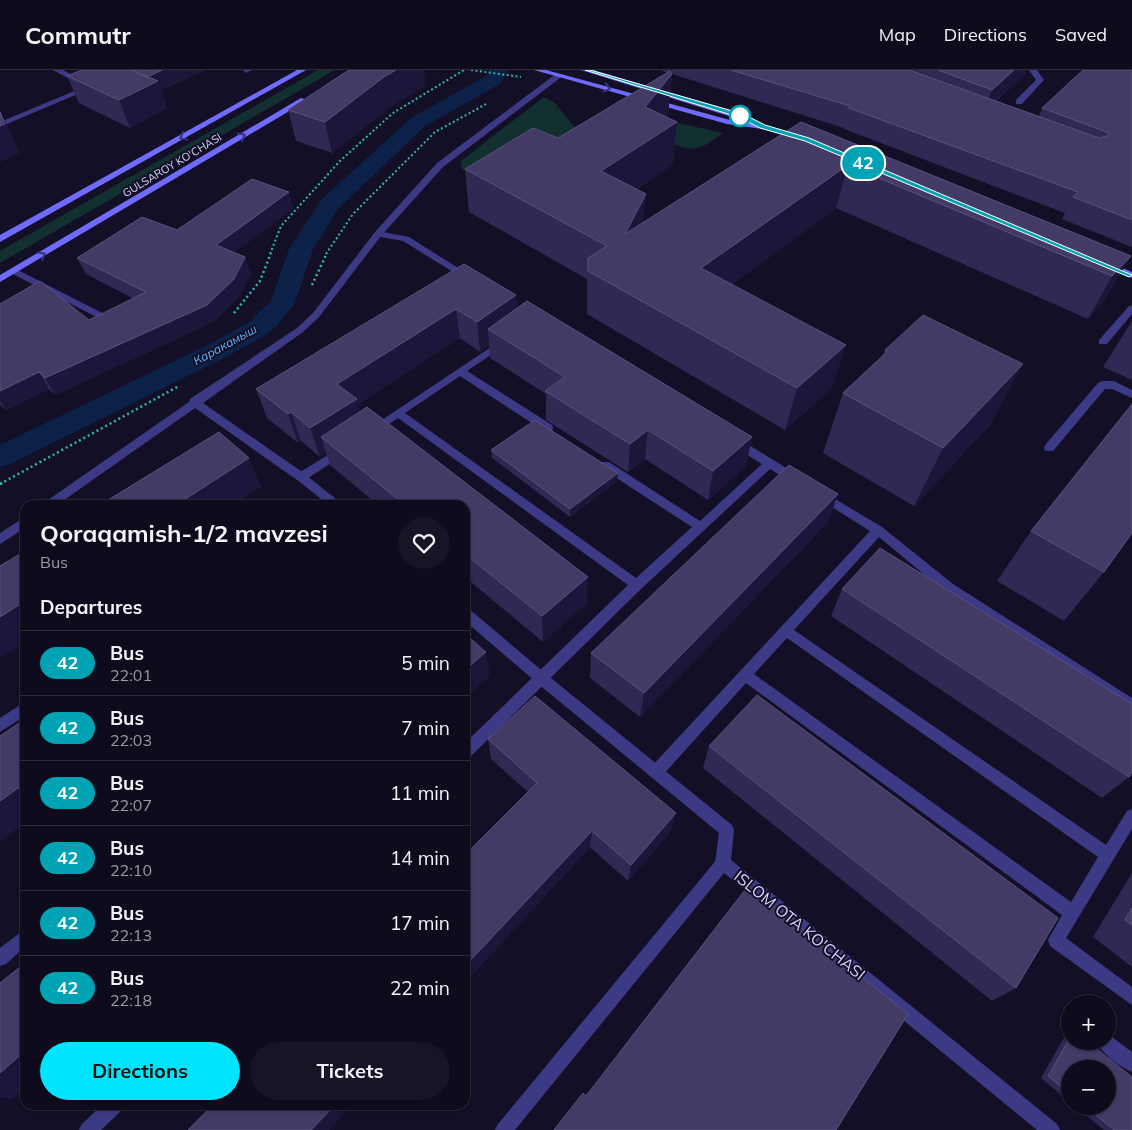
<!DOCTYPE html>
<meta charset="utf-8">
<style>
body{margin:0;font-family:Mulish,sans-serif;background:#171425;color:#f1f3f6;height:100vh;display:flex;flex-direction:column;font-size:19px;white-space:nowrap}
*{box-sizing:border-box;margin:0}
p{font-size:16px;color:#9b9ba3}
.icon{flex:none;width:28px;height:28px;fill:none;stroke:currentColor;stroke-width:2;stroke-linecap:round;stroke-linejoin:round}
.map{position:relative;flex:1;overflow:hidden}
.side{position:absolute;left:20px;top:430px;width:450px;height:610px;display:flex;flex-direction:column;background:#0e0b1c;border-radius:15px;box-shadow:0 1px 4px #0004,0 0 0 1px #2e2b3b}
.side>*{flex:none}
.badge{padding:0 10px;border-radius:16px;font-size:18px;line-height:32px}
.buttons{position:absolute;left:1061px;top:925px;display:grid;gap:10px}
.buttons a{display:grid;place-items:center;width:55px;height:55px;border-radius:50%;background:#0e0b1c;box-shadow:0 1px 4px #0004,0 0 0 1px #2e2b3b;font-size:25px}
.map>.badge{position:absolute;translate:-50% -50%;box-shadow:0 0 0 2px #fff}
h2{padding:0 20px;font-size:19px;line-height:45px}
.round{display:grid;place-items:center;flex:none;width:52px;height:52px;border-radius:26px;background:#171425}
.head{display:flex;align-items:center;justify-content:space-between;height:85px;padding:0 20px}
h1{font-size:24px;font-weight:700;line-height:38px}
.button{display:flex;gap:10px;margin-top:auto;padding:10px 20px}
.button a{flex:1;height:58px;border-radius:30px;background:#00e5ff;color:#111;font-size:20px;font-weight:700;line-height:58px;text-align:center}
.button a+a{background:#171425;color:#f1f3f6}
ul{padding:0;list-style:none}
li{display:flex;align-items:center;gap:15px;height:65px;padding:0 20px;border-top:1px solid #2e2b3b}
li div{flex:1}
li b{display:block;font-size:19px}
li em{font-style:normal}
li .badge{min-width:55px;font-weight:700;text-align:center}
header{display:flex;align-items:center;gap:30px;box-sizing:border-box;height:70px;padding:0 25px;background:#0e0b1c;border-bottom:1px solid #2e2b3b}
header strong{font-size:24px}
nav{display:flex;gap:28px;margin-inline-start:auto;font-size:18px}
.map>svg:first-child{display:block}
</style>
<header>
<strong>Commutr</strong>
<nav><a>Map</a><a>Directions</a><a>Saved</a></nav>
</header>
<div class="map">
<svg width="1132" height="1060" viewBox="0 0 1132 1060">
<rect width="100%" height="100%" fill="#130f26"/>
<path fill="#12302f" d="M 318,0 L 335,0 L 0,193 L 0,181 Z
M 544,27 L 555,33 L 587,72 L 549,145 L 461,99 L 462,90 Z
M 665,50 L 723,63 C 693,87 686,80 654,64 Z"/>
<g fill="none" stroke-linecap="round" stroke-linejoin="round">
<path fill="#0c2248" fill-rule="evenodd" d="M 490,0 L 508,0 L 500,14 L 425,56 L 339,138 L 313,179 L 295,233 L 277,256 L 267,264 L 228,286 L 10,394 L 0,397 L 0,375 L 210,274 L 249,252 L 271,231 L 289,179 L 322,129 L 411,48 L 486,6 Z"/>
<path stroke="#2fb8b0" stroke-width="2" stroke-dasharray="2 2.5" stroke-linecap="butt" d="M 471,0 L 521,7
M 270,184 L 281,156 L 340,91 L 393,43 L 464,0
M 326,184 L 353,144 L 435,62 L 488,33"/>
<path stroke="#2fb8b0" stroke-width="2.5" stroke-dasharray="2 3" stroke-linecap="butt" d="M 312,215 L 327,183
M 234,243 L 260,211 L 271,183
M 0,414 L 179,316"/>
<path stroke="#2fb8b0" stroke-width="3" stroke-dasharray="2.5 4" stroke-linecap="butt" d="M 0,414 L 2,413"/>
<path fill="#3d3a85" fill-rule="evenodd" d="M 53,0 L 63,0 L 94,17 L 0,57 L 0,52 L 84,17 Z
M 243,0 L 252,0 L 246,3 Z
M 1029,0 L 1037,0 L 1044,10 L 1022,34 L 1016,34 L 1016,30 L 1036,10 Z
M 378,161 L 409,167 L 474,208 L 469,211 L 466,210 L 403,171 L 375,166 L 374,164 Z
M 14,198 L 114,249 L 116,251 L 114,253 L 108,253 L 11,203 L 9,201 Z
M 1132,235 L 1132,244 L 1107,274 L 1099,274 L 1099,270 L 1129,236 Z
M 503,269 L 507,270 L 507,274 L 467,301 L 552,355 L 553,358 L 552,361 L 544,361 L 460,306 L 405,343 L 636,508 L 692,457 L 601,398 L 599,395 L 601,392 L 609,392 L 700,451 L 762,394 L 731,375 L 730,372 L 731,369 L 739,369 L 801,407 L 803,410 L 801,413 L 793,413 L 770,399 L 641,519 L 470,687 L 465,688 L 465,673 L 628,515 L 398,348 L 376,363 L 372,364 L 367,360 Z
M 1102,311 L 1114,311 L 1132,320 L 1132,328 L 1112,319 L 1105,319 L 1053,381 L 1045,381 L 1044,378 L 1045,375 L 1098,313 Z
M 341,377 L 347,381 L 345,384 L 305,410 L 297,410 L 295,407 L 297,404 Z
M 820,420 L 882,457 L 953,514 L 1132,628 L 1132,641 L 945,522 L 879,467 L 794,560 L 1106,775 L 1127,741 L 1132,739 L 1132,759 L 1066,868 L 1132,917 L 1132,935 L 1050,876 L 1048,870 L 1062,845 L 746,613 L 661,707 L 656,709 L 651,707 L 649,702 L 651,697 L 870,461 L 816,427 L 814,424 ZM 787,568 L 1098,787 L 1071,832 L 754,604 Z
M 329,425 L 333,426 L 335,429 C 330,437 322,435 314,435 L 316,432 Z
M 25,632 L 25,646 L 0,662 L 0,648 Z
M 723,786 L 728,788 L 731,793 L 728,798 L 515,1060 L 495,1060 L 498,1054 L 718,788 Z
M 25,859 L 25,877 L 6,894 L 0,896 L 0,878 Z
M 1108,964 L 1132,982 L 1132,1002 C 1120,997 1101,983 1096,971 L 1108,971 Z
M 102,1035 L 124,1035 L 121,1041 L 101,1060 L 79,1060 L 82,1054 Z"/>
<path fill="#3d3a85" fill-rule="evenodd" d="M 557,3 L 564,5 L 443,97 L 381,166 L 319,247 L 303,262 L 203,333 L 305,404 L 343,435 L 329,435 L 297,410 L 195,338 L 57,435 L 43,435 L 45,432 L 189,332 L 190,329 L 297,258 L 313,243 L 375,162 L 437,93 Z
M 25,447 L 25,458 L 0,474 L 0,463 Z
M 465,538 L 469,539 L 546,604 L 732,755 L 734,760 L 731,790 L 1057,1054 L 1060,1060 L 1037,1060 L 718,798 L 715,793 L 719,763 L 536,612 L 465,551 Z"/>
<path fill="#6f6bff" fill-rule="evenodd" d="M 297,0 L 306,0 L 0,172 L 0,165 Z
M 534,0 L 546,0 L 730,50 L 748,52 L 581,0 L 593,0 L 743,44 L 754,49 L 755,51 L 752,53 L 803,67 L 799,69 L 762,59 L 727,54 Z
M 301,28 L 308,30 L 0,212 L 0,205 Z
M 1106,191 L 1132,202 L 1132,208 L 1103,196 L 1103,192 Z"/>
</g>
<path fill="#312854" d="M 82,0 L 206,0 L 161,20 L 167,38 L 130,58 L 79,33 L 67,6 Z
M 660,0 L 1026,0 L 1025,4 L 996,31 L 1039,46 L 1042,38 L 1132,0 L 1132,177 L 1062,149 L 1065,143 L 844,59 L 844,58 L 672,4 L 668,45 L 667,47 L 677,52 L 673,94 L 637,119 L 644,153 L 801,52 L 1131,186 L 1105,229 L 1088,249 L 836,138 L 731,215 L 832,318 L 785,360 L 587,244 L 587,209 L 469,142 L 465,99 L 558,68 L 668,3 Z
M 426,15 L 389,38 L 332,83 L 296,71 L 288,40 Z
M 289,122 L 293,139 L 234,182 L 245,187 L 251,203 L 240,226 L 213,252 L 55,325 L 49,319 L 6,340 L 0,335 L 0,234 L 89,250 L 134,229 L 86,204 L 77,188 L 177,160 Z
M 464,194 L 516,225 L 517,238 L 752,367 L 746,396 L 708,430 L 645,389 L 628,402 L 546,350 L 546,324 L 490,288 L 489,275 L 480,282 L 460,268 L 358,334 L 360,342 L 587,533 L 543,572 L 465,507 L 465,435 L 378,435 L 330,395 L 326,383 L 320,387 L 301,371 L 298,373 L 267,348 L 256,319 Z
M 1132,251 L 1132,310 L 1103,297 Z
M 885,280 L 991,354 L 914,436 L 823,383 L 843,323 L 882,286 Z
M 491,380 L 618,403 L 617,411 L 570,447 L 492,388 Z
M 838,424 L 828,452 L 640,647 L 590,608 L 591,583 Z
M 1031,461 L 1104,502 L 1064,551 L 997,511 Z
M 842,519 L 1129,707 L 1102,728 L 831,546 Z
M 488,669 L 671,761 L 628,811 L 491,689 Z
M 709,676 L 1016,918 L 992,931 L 703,698 Z
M 1132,803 L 1132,897 L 1093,867 Z
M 1070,962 L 1070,971 L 1132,1060 L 1104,1060 L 1075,1036 L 1108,1036 L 1070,999 L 1070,1032 L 1041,1008 L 1066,964 Z"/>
<path fill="#1d163a" d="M 162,0 L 206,0 L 161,20 L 167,38 L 130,58 L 119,30 L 144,8 Z
M 396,0 L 424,0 L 426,15 L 389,38 L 332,83 L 325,52 L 384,7 Z
M 1014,0 L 1026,0 L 1025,4 L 984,41 L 992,20 Z
M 672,4 L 668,45 L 648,71 L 677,52 L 673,94 L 600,144 L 601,101 L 645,37 Z
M 0,41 L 11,63 L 20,83 L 0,92 Z
M 848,95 L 836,138 L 695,241 L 701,198 Z
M 289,122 L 293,139 L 222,192 L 216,175 Z
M 646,124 L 642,166 L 625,164 Z
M 1131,186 L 1105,229 L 1088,249 L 1112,206 Z
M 245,187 L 251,203 L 240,226 L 213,252 L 55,325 L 45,308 Z
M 516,225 L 518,255 L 488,259 L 489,275 L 480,282 L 477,252 Z
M 456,239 L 460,268 L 358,334 L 364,358 L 321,367 L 326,383 L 320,387 L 310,358 L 337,314 Z
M 846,275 L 832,318 L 785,360 L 797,318 Z
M 1023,294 L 991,354 L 914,436 L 943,378 Z
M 39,302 L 49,319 L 6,340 L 0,331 L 0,321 Z
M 291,342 L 301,371 L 298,373 L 288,344 Z
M 648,360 L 645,389 L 628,402 L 630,374 Z
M 752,367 L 746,396 L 708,430 L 713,401 Z
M 249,388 L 261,417 L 233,435 L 176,435 Z
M 618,403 L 617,411 L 570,447 L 570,439 Z
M 838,424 L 828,452 L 640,647 L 644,623 Z
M 588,507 L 587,533 L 543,572 L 542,546 Z
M 25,531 L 25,572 L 0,588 L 0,547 Z
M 486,582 L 490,606 L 465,628 L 465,600 Z
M 25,713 L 25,753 L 0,772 L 0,731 Z
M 676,743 L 671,761 L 628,811 L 631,795 Z
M 592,761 L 590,778 L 465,913 L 465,896 Z
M 25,981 L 25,1018 L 12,1029 L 0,1027 L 0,1003 Z
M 335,1035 L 352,1035 L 329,1060 L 311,1060 Z"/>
<path fill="#433a66" stroke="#5a527e" d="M 82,0 L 132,0 L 158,11 L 119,30 L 67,6 Z
M 132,0 L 162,0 L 147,7 Z
M 349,0 L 396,0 L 384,7 L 325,52 L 288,40 Z
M 731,0 L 909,0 L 1099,68 L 1107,66 L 1109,63 L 1042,38 L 1083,0 L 1132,0 L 1132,150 L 1073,127 L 1078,122 L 849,38 L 850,36 Z
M 938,0 L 1014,0 L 992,20 Z
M 670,1 L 672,4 L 645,37 L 677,52 L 601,101 L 646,124 L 625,164 L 801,52 L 1131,186 L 1112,206 L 848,95 L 701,198 L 846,275 L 797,318 L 588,201 L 588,188 L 607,176 L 465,99 L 533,58 L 558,68 Z
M 0,42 L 5,54 L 0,56 Z
M 252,109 L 289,122 L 216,175 L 245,187 L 234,209 L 207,235 L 45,308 L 39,302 L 0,321 L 0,234 L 40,211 L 89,250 L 146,222 L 77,188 L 142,147 L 177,160 Z
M 464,194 L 516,225 L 477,252 L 456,239 L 337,314 L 357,329 L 310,358 L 291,342 L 288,344 L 256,319 Z
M 527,231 L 752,367 L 713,401 L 648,360 L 630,374 L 545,321 L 565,307 L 488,259 Z
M 923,245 L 1023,294 L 943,378 L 843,323 L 887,282 L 885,280 Z
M 1132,334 L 1132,463 L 1104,502 L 1031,461 Z
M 367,337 L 588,507 L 542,546 L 465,484 L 465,435 L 405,435 L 321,367 Z
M 535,350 L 618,403 L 570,439 L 491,380 Z
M 219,362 L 249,388 L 176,435 L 100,435 Z
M 789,395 L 838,424 L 644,623 L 591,583 Z
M 880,478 L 1132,634 L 1132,702 L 1129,707 L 842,519 Z
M 25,481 L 25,531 L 0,547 L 0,496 Z
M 465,564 L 486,582 L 465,600 Z
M 757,625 L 1058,848 L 1016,918 L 709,676 Z
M 535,626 L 676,743 L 631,795 L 592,761 L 465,896 L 465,785 L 537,713 L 488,669 Z
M 25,649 L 25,713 L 0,731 L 0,666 Z
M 748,816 L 908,944 L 836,1060 L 554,1060 L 583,1023 L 586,1026 Z
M 1132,838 L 1132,855 L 1125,850 Z
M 25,893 L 25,981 L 0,1003 L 0,913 Z
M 1070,968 L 1070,971 L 1087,971 L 1132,1007 L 1132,1060 L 1114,1060 L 1085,1036 L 1108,1036 L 1108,999 L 1070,999 L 1070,1024 L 1048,1006 Z
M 213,1035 L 335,1035 L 311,1060 L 188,1060 Z"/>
<defs><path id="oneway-chevron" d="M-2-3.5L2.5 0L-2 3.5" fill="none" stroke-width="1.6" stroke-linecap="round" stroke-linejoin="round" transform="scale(1.25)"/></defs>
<g stroke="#38347d">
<use href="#oneway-chevron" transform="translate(607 18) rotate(15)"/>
<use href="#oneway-chevron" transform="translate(242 66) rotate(-31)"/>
<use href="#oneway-chevron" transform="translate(183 67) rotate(151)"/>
<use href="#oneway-chevron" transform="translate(42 185) rotate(-31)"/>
</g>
<path fill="#00a3b4" stroke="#fff" d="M 585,0 L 590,0 L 743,44 L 765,55 L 809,68 L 1132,205 L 1129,207 L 805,71 L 760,58 L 738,47 Z"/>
<circle fill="#fff" stroke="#00a3b4" stroke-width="2.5" cx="740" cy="46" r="10"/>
<g text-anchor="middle" stroke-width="4" stroke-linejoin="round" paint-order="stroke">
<g font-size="11" fill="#d9d4ff" stroke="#130f26">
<text transform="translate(172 95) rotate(-31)" y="4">GULSAROY KO'CHASI</text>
</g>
<g font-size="12" font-style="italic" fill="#62b6ff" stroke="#130f26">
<text transform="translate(225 275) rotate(-29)" y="4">Каракамыш</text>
</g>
<g font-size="16" fill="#d9d4ff" stroke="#130f26">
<text transform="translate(800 855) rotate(39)" y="6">ISLOM OTA KO'CHASI</text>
</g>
</g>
</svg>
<div class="buttons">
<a>+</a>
<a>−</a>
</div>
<b class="badge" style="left:863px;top:93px;background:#00a3b4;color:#fff">42</b>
<section class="side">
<div class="head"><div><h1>Qoraqamish-1/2 mavzesi</h1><p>Bus</p></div><a class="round"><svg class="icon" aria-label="heart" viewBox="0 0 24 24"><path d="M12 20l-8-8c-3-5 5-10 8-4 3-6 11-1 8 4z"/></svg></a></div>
<h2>Departures</h2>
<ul>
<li><span class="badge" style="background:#00a3b4;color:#fff">42</span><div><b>Bus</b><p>22:01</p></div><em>5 min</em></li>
<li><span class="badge" style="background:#00a3b4;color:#fff">42</span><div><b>Bus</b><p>22:03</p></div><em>7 min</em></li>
<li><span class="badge" style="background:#00a3b4;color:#fff">42</span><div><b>Bus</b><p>22:07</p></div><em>11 min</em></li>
<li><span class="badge" style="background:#00a3b4;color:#fff">42</span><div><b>Bus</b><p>22:10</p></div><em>14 min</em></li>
<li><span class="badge" style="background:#00a3b4;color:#fff">42</span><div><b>Bus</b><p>22:13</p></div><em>17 min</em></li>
<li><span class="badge" style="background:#00a3b4;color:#fff">42</span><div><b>Bus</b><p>22:18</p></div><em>22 min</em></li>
</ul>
<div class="button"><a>Directions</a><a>Tickets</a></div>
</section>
</div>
